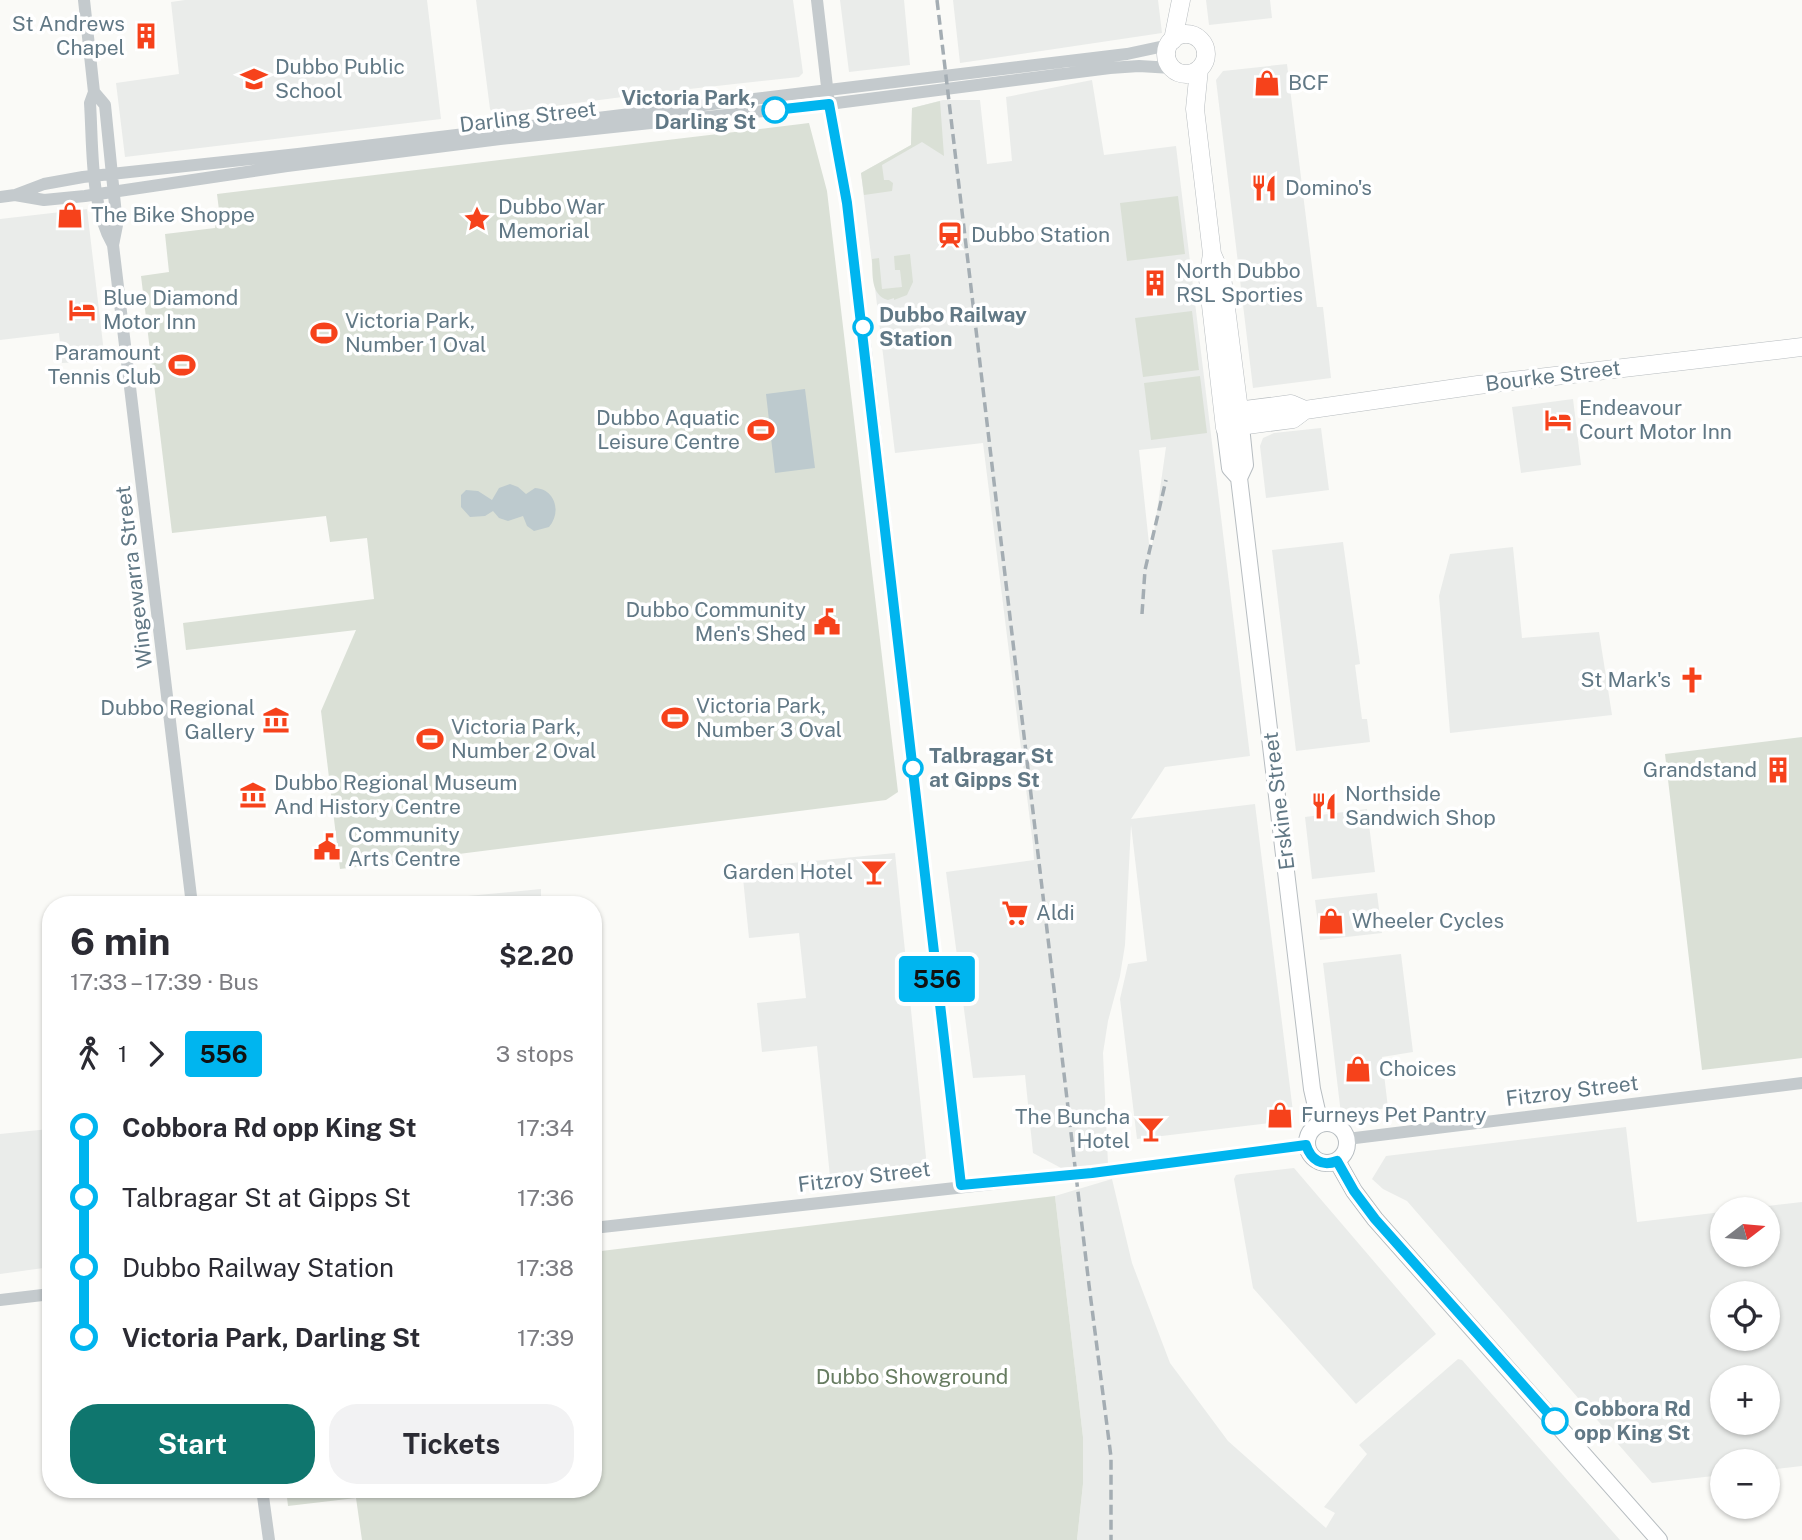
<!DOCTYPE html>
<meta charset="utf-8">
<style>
body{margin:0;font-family:"Public Sans",sans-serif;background:#f2f2f3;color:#2b2b33;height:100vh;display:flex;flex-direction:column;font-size:26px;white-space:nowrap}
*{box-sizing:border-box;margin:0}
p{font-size:23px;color:#7c7c81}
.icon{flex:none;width:38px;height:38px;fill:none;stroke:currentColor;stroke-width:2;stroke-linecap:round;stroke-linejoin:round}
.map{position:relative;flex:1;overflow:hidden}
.panel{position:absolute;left:42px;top:896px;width:560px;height:602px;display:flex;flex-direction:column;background:#fff;border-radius:28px;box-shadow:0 2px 5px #0004}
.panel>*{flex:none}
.badge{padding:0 14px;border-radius:5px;font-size:24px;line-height:46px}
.needle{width:46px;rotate:74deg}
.tools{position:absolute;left:1710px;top:1197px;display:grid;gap:14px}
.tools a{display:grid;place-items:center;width:70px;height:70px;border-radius:50%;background:#fff;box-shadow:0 2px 5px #0004;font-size:35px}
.map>.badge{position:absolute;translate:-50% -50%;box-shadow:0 0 0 4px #fff}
.legs{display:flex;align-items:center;gap:10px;height:77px;padding:0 28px;font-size:23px}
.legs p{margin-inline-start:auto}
.summary{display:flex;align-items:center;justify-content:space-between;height:119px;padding:0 28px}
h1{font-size:38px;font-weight:700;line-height:52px}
.cta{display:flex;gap:14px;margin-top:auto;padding:14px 28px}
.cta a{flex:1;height:80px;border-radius:28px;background:#0f766e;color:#fff;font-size:28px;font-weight:700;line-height:80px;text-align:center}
.cta a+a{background:#f2f2f3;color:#2b2b33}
ul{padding:0 28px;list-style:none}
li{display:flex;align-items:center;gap:24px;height:70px;font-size:26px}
li i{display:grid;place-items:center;width:10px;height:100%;margin:0 9px;background:currentColor}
li i::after{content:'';width:18px;height:18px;margin:-9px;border:5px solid;border-radius:50%;background:#fff}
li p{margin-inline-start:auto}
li:first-child i{background:linear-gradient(#0000 50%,currentColor 0)}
li:last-child i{background:linear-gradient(currentColor 50%,#0000 0)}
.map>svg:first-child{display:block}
</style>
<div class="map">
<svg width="1802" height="1540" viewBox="0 0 1802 1540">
<rect width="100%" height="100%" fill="#fafaf7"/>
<path fill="#eaecea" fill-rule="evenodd" d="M 185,0 L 427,0 L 441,119 L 125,157 L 116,83 L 179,74 L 171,2 Z
M 476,0 L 793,0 L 803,73 L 799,77 L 653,93 L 493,114 L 490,109 Z
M 840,0 L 904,0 L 910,65 L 849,72 Z
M 953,0 L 1158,0 L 1162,33 L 960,63 Z
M 1206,0 L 1270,0 L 1272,18 L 1209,25 Z
M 1287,64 L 1317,307 L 1323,307 L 1331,378 L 1253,388 L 1216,80 L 1223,71 Z
M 1092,80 L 1104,155 L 1176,146 L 1250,756 L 1165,767 L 1131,819 L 1255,804 L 1294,1120 L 1137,1139 L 1120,999 L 1128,964 L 1147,961 L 1131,825 L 1125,945 L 1120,976 L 1108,1021 L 1103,1053 L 1108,1164 L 1061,1168 L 1033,1153 L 1025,1075 L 973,1078 L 946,872 L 1034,860 L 1033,845 L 983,443 L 895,453 L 861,173 L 911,145 L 912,108 L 943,100 L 980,100 L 987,164 L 1012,161 L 1006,97 ZM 1166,447 L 1151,553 L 1150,553 L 1139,450 Z
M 87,209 L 105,361 L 62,363 L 59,333 L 0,340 L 0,219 Z
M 1573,399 L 1581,465 L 1521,473 L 1512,407 Z
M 1321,428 L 1329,490 L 1266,498 L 1260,446 L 1263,438 L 1274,433 Z
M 1343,542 L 1360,664 L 1355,665 L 1362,719 L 1367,719 L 1370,742 L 1296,751 L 1272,550 Z
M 1513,547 L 1522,638 L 1599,632 L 1612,715 L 1450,733 L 1439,596 L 1450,554 Z
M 1367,809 L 1375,872 L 1312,879 L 1305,817 Z
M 895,853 L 927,1167 L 830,1177 L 817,1046 L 762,1052 L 757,1003 L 806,998 L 799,933 L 749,938 L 742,868 Z
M 541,889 L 541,905 L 458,905 L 457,897 Z
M 1377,893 L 1382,933 L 1320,940 L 1315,900 Z
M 1401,954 L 1413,1052 L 1382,1057 L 1388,1108 L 1341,1114 L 1323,963 Z
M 1626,1127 L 1637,1222 L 1722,1212 L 1722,1255 L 1768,1255 L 1768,1209 L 1743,1209 L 1802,1202 L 1802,1466 L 1768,1470 L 1768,1461 L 1722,1461 L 1722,1475 L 1652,1483 L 1407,1201 L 1383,1189 L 1372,1179 L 1386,1156 ZM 1722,1293 L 1768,1293 L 1768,1339 L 1722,1339 ZM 1722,1377 L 1768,1377 L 1768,1423 L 1722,1423 Z
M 49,1129 L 51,1267 L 0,1274 L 0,1134 Z
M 1294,1168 L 1436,1334 L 1356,1404 L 1253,1288 L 1234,1179 L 1236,1175 L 1241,1174 Z
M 1112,1179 L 1132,1263 L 1170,1363 L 1228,1441 L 1326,1528 L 1335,1513 L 1324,1507 L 1367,1454 L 1359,1445 L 1458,1359 L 1462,1360 L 1620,1540 L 1077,1540 L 1083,1484 L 1083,1437 L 1055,1196 Z"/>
<path fill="#dae0d6" d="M 940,101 L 944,156 L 922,142 L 882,165 L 884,180 L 889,180 L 893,183 L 892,191 L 864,195 L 861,173 L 911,145 L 912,108 Z
M 809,123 L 827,191 L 898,792 L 886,800 L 340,869 L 321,711 L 356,630 L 186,650 L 183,623 L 374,599 L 367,538 L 330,542 L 326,516 L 172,533 L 141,276 L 169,272 L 165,234 L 215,228 L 219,210 L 217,194 Z
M 1178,196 L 1185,254 L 1127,261 L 1120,203 Z
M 910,254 L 913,282 L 907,295 L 894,300 L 894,298 L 888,300 C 870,295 873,274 872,259 L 879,258 L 882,289 L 902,287 L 900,270 L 895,270 L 894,256 Z
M 1192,311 L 1199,370 L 1143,377 L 1135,318 Z
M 1200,376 L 1207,433 L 1151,440 L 1144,383 Z
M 1802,737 L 1802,1058 L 1702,1070 L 1665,754 Z
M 1055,1196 L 1083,1437 L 1083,1484 L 1077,1540 L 362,1540 L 356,1498 L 288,1506 L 286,1489 L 593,1489 L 593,1252 Z"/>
<path fill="#bdcace" d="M 805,389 L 815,468 L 775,473 L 766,394 Z
M 510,484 L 518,487 L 526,494 L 535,488 C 555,489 562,512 549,527 L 534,531 L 527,526 L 523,516 L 508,521 L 499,518 L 493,511 L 485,516 L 470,517 L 461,507 L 461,495 L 466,490 L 478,491 L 492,500 L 499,488 Z"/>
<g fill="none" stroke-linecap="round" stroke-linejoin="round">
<g stroke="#b7bdc1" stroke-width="18">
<path id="major" d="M 1241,426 L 1245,465 L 1239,478 L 1312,1089 L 1320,1124
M 1225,428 L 1230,468 L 1239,478
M1307 1143a20 20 0 1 1 40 0a20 20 0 1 1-40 0Z
M 1337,1161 L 1354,1191 L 1375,1219 L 1659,1540"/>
</g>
<g stroke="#b7bcbf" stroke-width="19">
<path id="highway" d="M1166 54a20 20 0 1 1 40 0a20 20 0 1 1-40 0Z
M 1173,40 L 1181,0
M 1199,69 L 1195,109 L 1212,254 L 1208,279 L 1225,428 L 1293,419 L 1305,410 L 1478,385 L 1802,347
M 1212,254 L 1222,277 L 1241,426
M 1229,412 L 1291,404 L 1305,410"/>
</g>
<path stroke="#c4cacd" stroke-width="12" d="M 84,0 L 94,92 L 90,103 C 93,149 90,205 113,245
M 817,0 L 829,104 L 847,203 L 866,351 L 961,1185
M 94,92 L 105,105 L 117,225 L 113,245 L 192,905
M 15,195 L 44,200 L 85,196 L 287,166 L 500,139 L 829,104 L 1110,68 L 1139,66 L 1172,68
M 0,197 L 15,195 L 44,184 L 83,177 L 298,154 L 1127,54 L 1169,45
M 1347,1139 L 1802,1083
M 593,1228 L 1092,1173 L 1306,1145
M 0,1300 L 51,1294
M 262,1489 L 269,1540"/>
<use href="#major" stroke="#fff" stroke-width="16"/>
<use href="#highway" stroke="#fff" stroke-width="18"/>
<path stroke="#a4adb3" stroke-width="3.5" stroke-dasharray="10 5" stroke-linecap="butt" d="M 937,0 L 1089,1285 L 1111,1457 L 1111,1540
M 1142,614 L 1145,570 L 1166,480"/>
</g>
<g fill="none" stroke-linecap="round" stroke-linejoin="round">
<g stroke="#fff" stroke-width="16">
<path id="line-1" d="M 775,110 L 829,104 L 847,203 L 961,1185 L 1092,1173 L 1306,1145 C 1311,1160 1322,1167 1337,1161 L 1354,1191 L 1375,1219 L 1555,1421"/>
</g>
<use href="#line-1" stroke="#00b5ef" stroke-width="10"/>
</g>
<defs>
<g id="building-bare" transform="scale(2.1)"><path d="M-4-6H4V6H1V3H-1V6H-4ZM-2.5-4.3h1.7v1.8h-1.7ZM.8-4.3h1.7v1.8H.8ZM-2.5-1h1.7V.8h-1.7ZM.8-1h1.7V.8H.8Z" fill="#f6421b" stroke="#fff" stroke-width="2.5" paint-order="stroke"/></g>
<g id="school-bare" transform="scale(2.1)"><path d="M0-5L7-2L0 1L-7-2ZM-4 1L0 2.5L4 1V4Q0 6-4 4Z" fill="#f6421b" stroke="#fff" stroke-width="2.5" paint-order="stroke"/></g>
<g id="shop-bare" transform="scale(2.1)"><path d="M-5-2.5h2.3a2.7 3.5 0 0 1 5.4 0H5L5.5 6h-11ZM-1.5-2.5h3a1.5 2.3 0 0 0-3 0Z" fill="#f6421b" stroke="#fff" stroke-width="2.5" paint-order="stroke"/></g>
<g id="restaurant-bare" transform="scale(2.1)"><path d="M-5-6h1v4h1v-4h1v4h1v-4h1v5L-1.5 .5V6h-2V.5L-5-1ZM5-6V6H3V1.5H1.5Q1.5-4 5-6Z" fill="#f6421b" stroke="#fff" stroke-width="2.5" paint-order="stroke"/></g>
<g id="sight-bare" transform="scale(2.1)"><path d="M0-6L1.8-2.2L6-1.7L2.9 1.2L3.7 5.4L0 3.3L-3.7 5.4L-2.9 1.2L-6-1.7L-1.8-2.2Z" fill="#f6421b" stroke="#fff" stroke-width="2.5" paint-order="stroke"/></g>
<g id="station-bare" transform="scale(2.1)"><path d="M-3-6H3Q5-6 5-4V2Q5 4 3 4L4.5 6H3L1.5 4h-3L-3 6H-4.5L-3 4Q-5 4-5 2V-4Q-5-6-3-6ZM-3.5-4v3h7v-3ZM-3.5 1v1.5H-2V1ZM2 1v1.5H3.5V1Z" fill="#f6421b" stroke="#fff" stroke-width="2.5" paint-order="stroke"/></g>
<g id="hotel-bare" transform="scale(2.1)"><path d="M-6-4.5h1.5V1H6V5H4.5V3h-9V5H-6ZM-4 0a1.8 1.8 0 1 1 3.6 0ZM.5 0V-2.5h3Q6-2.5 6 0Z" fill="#f6421b" stroke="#fff" stroke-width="2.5" paint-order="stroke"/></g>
<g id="stadium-bare" transform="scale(2.1)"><path d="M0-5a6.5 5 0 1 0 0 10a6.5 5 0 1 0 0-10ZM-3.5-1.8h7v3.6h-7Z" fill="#f6421b" stroke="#fff" stroke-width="2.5" paint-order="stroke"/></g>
<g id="civic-bare" transform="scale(2.1)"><path d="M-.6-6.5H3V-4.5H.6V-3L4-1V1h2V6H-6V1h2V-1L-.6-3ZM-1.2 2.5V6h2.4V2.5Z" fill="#f6421b" stroke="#fff" stroke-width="2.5" paint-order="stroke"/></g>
<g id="church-bare" transform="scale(2.1)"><path d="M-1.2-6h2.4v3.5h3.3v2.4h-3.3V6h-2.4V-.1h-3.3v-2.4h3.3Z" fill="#f6421b" stroke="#fff" stroke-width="2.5" paint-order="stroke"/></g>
<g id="museum-bare" transform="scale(2.1)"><path d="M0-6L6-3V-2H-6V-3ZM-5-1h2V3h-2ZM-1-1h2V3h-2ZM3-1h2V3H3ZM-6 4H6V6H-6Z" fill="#f6421b" stroke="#fff" stroke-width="2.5" paint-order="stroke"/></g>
<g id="bar-bare" transform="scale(2.1)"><path d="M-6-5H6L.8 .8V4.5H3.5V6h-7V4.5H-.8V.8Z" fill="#f6421b" stroke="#fff" stroke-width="2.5" paint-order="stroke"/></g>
<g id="supermarket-bare" transform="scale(2.1)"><path d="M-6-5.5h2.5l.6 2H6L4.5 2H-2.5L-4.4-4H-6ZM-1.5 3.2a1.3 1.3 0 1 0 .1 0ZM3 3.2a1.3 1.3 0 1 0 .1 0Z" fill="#f6421b" stroke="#fff" stroke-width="2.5" paint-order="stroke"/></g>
</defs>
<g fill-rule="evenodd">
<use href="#building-bare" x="146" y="36"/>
<use href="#school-bare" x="254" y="79"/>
<use href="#shop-bare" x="1267" y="83"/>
<use href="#restaurant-bare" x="1264" y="188"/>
<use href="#shop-bare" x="70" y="215"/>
<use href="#sight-bare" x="477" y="219"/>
<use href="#station-bare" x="950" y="235"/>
<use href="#building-bare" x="1155" y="283"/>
<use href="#hotel-bare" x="82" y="310"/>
<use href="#stadium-bare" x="324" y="333"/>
<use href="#stadium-bare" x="182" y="365"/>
<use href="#hotel-bare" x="1558" y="420"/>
<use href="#stadium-bare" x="761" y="430"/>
<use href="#civic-bare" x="827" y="622"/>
<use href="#church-bare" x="1692" y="680"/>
<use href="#stadium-bare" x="675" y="718"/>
<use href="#museum-bare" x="276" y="720"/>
<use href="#stadium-bare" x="430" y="739"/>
<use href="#building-bare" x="1778" y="770"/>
<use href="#museum-bare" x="253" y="795"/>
<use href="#restaurant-bare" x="1324" y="806"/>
<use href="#civic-bare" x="327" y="847"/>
<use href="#bar-bare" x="874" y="872"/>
<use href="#supermarket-bare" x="1015" y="913"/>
<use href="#shop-bare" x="1331" y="921"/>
<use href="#shop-bare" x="1358" y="1069"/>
<use href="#shop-bare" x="1280" y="1115"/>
<use href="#bar-bare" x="1151" y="1129"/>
</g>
<g fill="#fff" stroke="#00b5ef" stroke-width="3.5">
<circle cx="775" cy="110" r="12"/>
<circle cx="863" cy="327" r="9"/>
<circle cx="913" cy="768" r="9"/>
<circle cx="1555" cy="1421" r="12"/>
</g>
<g text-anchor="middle" stroke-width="7" stroke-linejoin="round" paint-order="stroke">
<g font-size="21" fill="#617885" stroke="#fff" text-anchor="start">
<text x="125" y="31" text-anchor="end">St Andrews<tspan x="125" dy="24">Chapel</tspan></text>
<text x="275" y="74">Dubbo Public<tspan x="275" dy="24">School</tspan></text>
<text x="1288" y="90">BCF</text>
<text x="1285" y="195">Domino's</text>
<text x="498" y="214">Dubbo War<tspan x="498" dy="24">Memorial</tspan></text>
<text x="91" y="222">The Bike Shoppe</text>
<text x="971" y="242">Dubbo Station</text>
<text x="1176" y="278">North Dubbo<tspan x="1176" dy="24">RSL Sporties</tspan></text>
<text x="103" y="305">Blue Diamond<tspan x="103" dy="24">Motor Inn</tspan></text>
<text x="345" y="328">Victoria Park,<tspan x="345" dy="24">Number 1 Oval</tspan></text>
<text x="161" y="360" text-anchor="end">Paramount<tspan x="161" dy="24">Tennis Club</tspan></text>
<text x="1579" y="415">Endeavour<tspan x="1579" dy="24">Court Motor Inn</tspan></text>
<text x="740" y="425" text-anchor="end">Dubbo Aquatic<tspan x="740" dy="24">Leisure Centre</tspan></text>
<text x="806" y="617" text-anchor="end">Dubbo Community<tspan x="806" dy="24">Men's Shed</tspan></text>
<text x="1671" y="687" text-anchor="end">St Mark's</text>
<text x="696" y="713">Victoria Park,<tspan x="696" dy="24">Number 3 Oval</tspan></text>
<text x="255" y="715" text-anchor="end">Dubbo Regional<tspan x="255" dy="24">Gallery</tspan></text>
<text x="451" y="734">Victoria Park,<tspan x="451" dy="24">Number 2 Oval</tspan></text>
<text x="1757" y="777" text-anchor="end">Grandstand</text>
<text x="274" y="790">Dubbo Regional Museum<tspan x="274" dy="24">And History Centre</tspan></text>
<text x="1345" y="801">Northside<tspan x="1345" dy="24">Sandwich Shop</tspan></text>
<text x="348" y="842">Community<tspan x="348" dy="24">Arts Centre</tspan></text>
<text x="853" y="879" text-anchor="end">Garden Hotel</text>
<text x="1036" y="920">Aldi</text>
<text x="1352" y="928">Wheeler Cycles</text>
<text x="1379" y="1076">Choices</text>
<text x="1301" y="1122">Furneys Pet Pantry</text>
<text x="1130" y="1124" text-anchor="end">The Buncha<tspan x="1130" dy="24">Hotel</tspan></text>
</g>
<g font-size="21" font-weight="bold" fill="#617885" stroke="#fff" text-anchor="start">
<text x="756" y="105" text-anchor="end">Victoria Park,<tspan x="756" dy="24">Darling St</tspan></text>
<text x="879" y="322">Dubbo Railway<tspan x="879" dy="24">Station</tspan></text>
<text x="929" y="763">Talbragar St<tspan x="929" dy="24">at Gipps St</tspan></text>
<text x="1574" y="1416">Cobbora Rd<tspan x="1574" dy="24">opp King St</tspan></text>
</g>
<g font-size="21" fill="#617885" stroke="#fff">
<text transform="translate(528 117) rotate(-7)" y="7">Darling Street</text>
<text transform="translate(1553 376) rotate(-7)" y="7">Bourke Street</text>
<text transform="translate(134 577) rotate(-97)" y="7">Wingewarra Street</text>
<text transform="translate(1279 801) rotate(-97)" y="7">Erskine Street</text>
<text transform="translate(1572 1091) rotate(-7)" y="7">Fitzroy Street</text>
<text transform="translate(864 1177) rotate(-7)" y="7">Fitzroy Street</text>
</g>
<g font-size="21" fill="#677c61" stroke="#fff">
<text x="912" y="1384">Dubbo Showground</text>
</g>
</g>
</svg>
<div class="tools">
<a><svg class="needle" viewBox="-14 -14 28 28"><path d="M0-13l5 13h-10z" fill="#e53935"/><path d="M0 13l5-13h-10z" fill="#7c7c81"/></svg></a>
<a><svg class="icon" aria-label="locate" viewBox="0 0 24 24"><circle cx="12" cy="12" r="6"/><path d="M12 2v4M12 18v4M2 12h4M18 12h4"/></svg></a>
<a>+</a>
<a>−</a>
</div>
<b class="badge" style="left:937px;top:979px;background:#00b5ef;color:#111">556</b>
<section class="panel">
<div class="summary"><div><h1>6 min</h1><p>17:33 – 17:39 · Bus</p></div><b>$2.20</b></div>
<div class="legs"><svg class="icon" aria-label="walk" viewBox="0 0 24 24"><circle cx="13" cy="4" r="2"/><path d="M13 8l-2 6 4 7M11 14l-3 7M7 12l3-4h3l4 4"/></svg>1<svg class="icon" aria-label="forward" viewBox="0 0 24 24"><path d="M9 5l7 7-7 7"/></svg><b class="badge" style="background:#00b5ef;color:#111">556</b><p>3 stops</p></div>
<ul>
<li><i style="color:#00b5ef"></i><b>Cobbora Rd opp King St</b><p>17:34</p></li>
<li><i style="color:#00b5ef"></i><span>Talbragar St at Gipps St</span><p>17:36</p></li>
<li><i style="color:#00b5ef"></i><span>Dubbo Railway Station</span><p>17:38</p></li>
<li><i style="color:#00b5ef"></i><b>Victoria Park, Darling St</b><p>17:39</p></li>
</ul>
<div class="cta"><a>Start</a><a>Tickets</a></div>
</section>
</div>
